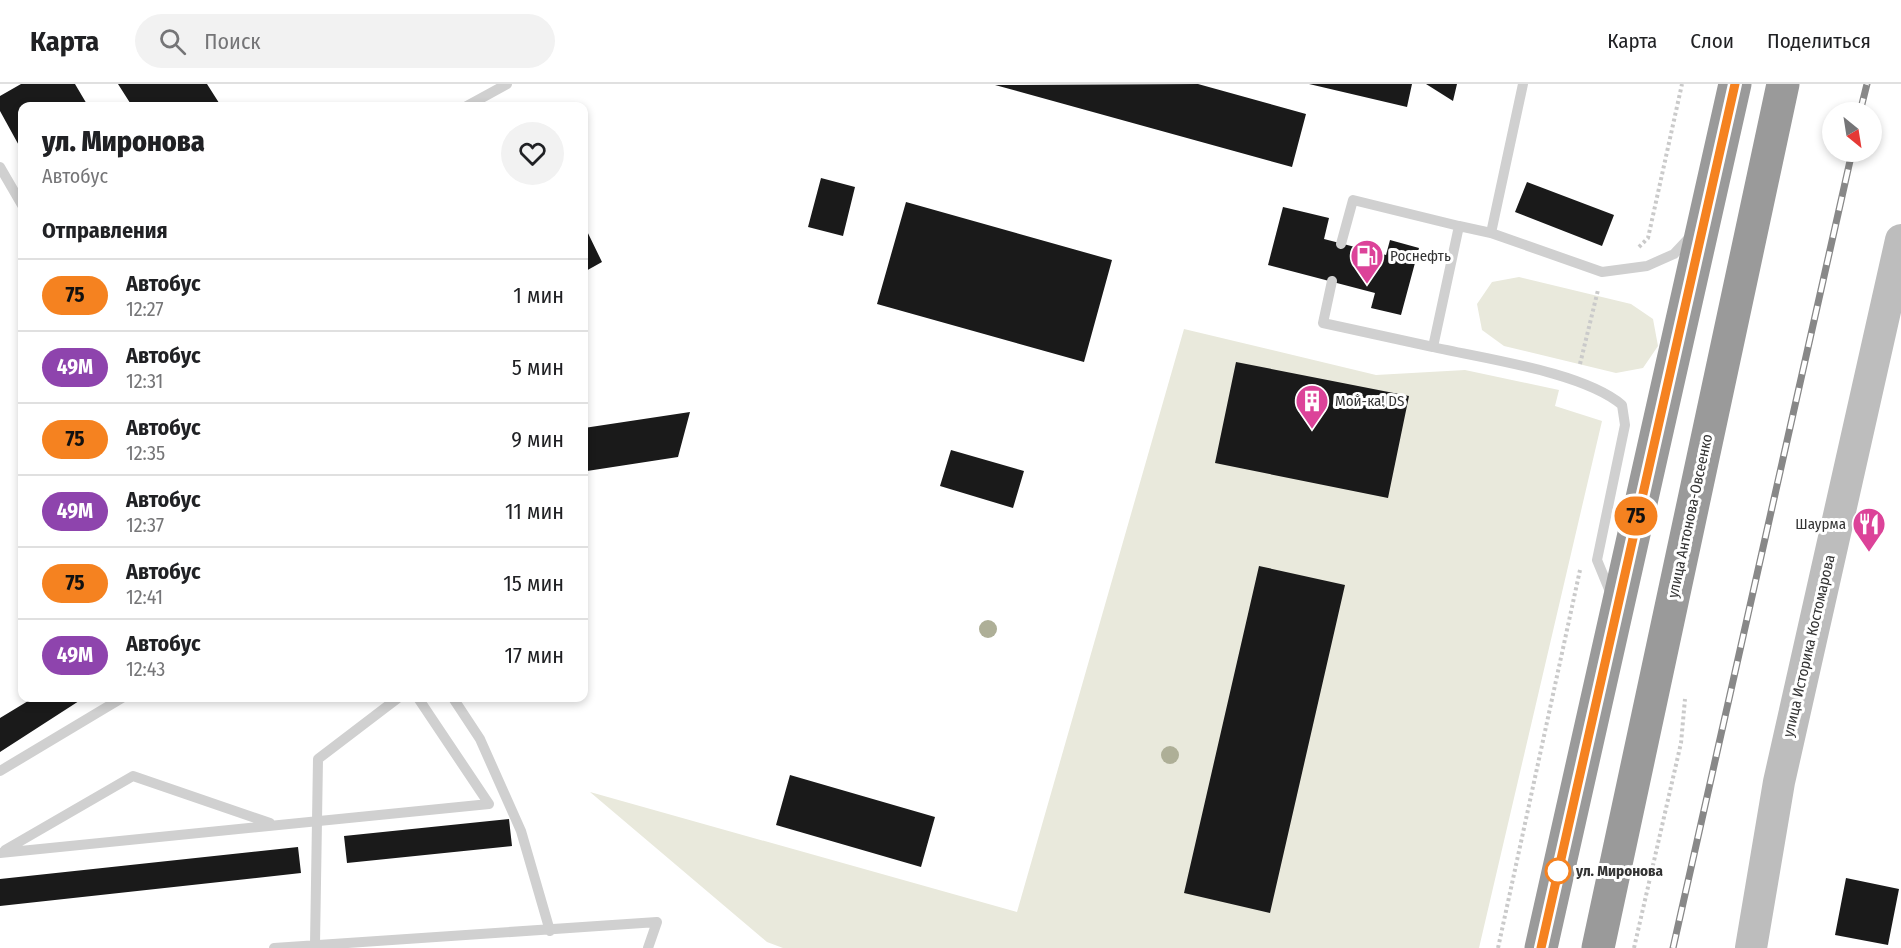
<!DOCTYPE html>
<html lang="ru">
<meta charset="utf-8">
<style>
body{margin:0;font-family:"Fira Sans Condensed",sans-serif;background:#f2f2f2;color:#202124;height:100vh;display:flex;flex-direction:column;font-size:22px;white-space:nowrap}
*{box-sizing:border-box;margin:0}
p{font-size:20px;color:#757577}
.icon{flex:none;width:33px;height:33px;fill:none;stroke:currentColor;stroke-width:2;stroke-linecap:round;stroke-linejoin:round}
.map{position:relative;flex:1;overflow:hidden}
.sheet{position:absolute;left:18px;top:18px;width:570px;height:600px;display:flex;flex-direction:column;background:#fff;border-radius:12px;box-shadow:0 3px 9px #0003}
.sheet>*{flex:none}
.badge{padding:0 12px;border-radius:20px;font-size:21px;line-height:39px}
.needle{width:39px;rotate:150deg}
.fabs{position:absolute;left:1822px;top:18px;display:grid;gap:12px}
.fabs a{display:grid;place-items:center;width:60px;height:60px;border-radius:50%;background:#fff;box-shadow:0 3px 9px #0003;font-size:30px}
.map>.badge{position:absolute;translate:-50% -50%;box-shadow:0 0 0 3px #fff}
h2{padding:0 24px;font-size:22px;line-height:54px}
.round{display:grid;place-items:center;flex:none;width:63px;height:63px;border-radius:32px;background:#f2f2f2}
.head{display:flex;align-items:center;justify-content:space-between;height:102px;padding:0 24px}
h1{font-size:28px;font-weight:800;line-height:45px}
ul{padding:0;list-style:none}
li{display:flex;align-items:center;gap:18px;height:72px;padding:0 24px;border-top:2px solid #e0e0e0}
li div{flex:1}
li b{display:block;font-size:22px}
li em{font-style:normal}
li .badge{min-width:66px;font-weight:700;text-align:center}
header{display:flex;align-items:center;gap:36px;box-sizing:border-box;height:84px;padding:0 30px;background:#fff;border-bottom:2px solid #e0e0e0}
header strong{font-size:28px}
nav{display:flex;gap:33px;margin-inline-start:auto;font-size:21px}
.search{width:420px;height:54px;background:#f2f2f2;display:flex;align-items:center;gap:15px;box-sizing:border-box;padding:0 21px;border-radius:33px;color:#757577;font-size:22px}
.map>svg:first-child{display:block}
</style>
<header>
<strong>Карта</strong>
<div class="search"><svg class="icon" aria-label="search" viewBox="0 0 24 24"><circle cx="10" cy="10" r="6"/><path d="M15 15l6 6"/></svg>Поиск</div>
<nav><a>Карта</a><a>Слои</a><a>Поделиться</a></nav>
</header>
<div class="map">
<svg width="1901" height="864" viewBox="0 0 1901 864">
<rect width="100%" height="100%" fill="#fff"/>
<path fill="#e9e9dc" d="M 1519,193 L 1631,220 L 1653,235 L 1658,262 L 1643,284 L 1616,289 L 1504,262 L 1482,246 L 1477,220 L 1492,198 Z
M 1184,245 L 1376,291 L 1465,286 L 1559,306 L 1555,322 L 1602,337 L 1479,864 L 783,864 L 767,858 L 590,708 L 1017,828 Z"/>
<path fill="#1a1a1a" d="M 21,0 L 75,0 L 88,22 L 22,22 L 22,67 L 0,27 L 0,12 Z
M 118,0 L 207,0 L 221,22 L 132,22 Z
M 1198,0 L 1306,30 L 1292,83 L 995,1 Z
M 1309,0 L 1412,0 L 1407,23 Z
M 1426,0 L 1457,0 L 1453,17 Z
M 821,94 L 855,103 L 843,152 L 808,143 Z
M 1527,98 L 1614,131 L 1602,162 L 1515,128 Z
M 906,118 L 1112,176 L 1084,278 L 877,220 Z
M 1283,123 L 1329,134 L 1324,155 L 1386,171 L 1390,156 L 1419,164 L 1401,231 L 1371,224 L 1375,209 L 1268,181 Z
M 584,141 L 602,178 L 584,188 Z
M 1236,278 L 1409,312 L 1388,414 L 1215,379 Z
M 690,328 L 678,373 L 587,387 L 584,344 Z
M 951,366 L 1024,387 L 1013,424 L 940,402 Z
M 1259,482 L 1345,501 L 1270,829 L 1184,809 Z
M 33,614 L 77,614 L 79,617 L 0,668 L 0,634 Z
M 790,691 L 935,733 L 921,783 L 776,741 Z
M 509,735 L 512,762 L 347,779 L 344,752 Z
M 298,763 L 301,789 L 0,822 L 0,795 Z
M 1846,794 L 1899,805 L 1888,861 L 1835,851 Z"/>
<g fill="none" stroke-linecap="round" stroke-linejoin="round">
<path stroke="#cacaca" stroke-width="4" stroke-dasharray="3 3" stroke-linecap="butt" d="M 1639,163 L 1648,154 L 1682,0
M 1580,280 L 1598,206
M 1498,864 L 1580,486
M 1634,864 L 1681,659 L 1685,615"/>
<path stroke="#d0d0d0" stroke-width="10" d="M 467,22 L 507,0
M 0,83 L 22,121
M 1491,149 L 1523,0
M 1341,160 L 1353,116 L 1459,142
M 1332,197 L 1323,239 L 1433,263
M 1611,510 L 1597,476 L 1625,341 L 1622,321 C 1583,288 1485,275 1433,263 L 1459,142 L 1491,149 L 1602,188 L 1647,182 L 1674,170 L 1690,153
M 453,614 L 480,655 L 521,747 L 550,847
M 0,687 L 122,614
M 5,766 L 133,692 L 270,739
M 0,769 L 489,720 L 418,614
M 315,860 L 318,675 L 398,614
M 274,864 L 657,838 L 648,864"/>
<path stroke="#bdbdbd" stroke-width="32" d="M 1751,864 L 1779,698 L 1901,156"/>
<path stroke="#9a9a9a" stroke-width="33" d="M 1541,864 L 1735,0
M 1598,864 L 1783,0"/>
<g stroke="#888" stroke-width="7">
<path id="rail" d="M 1860,28 L 1867,0
M 1673,864 L 1852,68"/>
</g>
<use href="#rail" stroke="#fff" stroke-width="4.5" stroke-dasharray="14" stroke-linecap="butt"/>
</g>
<g fill="#aeaf97">
<circle cx="988" cy="545" r="9"/>
<circle cx="1170" cy="671" r="9"/>
</g>
<g fill="none" stroke-linecap="round" stroke-linejoin="round">
<g stroke="#fff" stroke-width="14">
<path id="line" d="M 1541,864 L 1735,0"/>
</g>
<use href="#line" stroke="#f58220" stroke-width="9"/>
</g>
<defs>
<g id="fuel-pin" transform="scale(1.725)"><path d="M0 17L-7.5 6A9.5 9.5 0 1 1 7.5 6Z" fill="#dc4399" stroke="#fff"/><path d="M-5.5-6h7V0h2V4h1.3V-2.5L3-4.5l.8-.8L6-3V5H2.5V1h-1V6h-7ZM-4.2-4.7v3.2H.2V-4.7Z" fill="#fff"/></g>
<g id="building-pin" transform="scale(1.725)"><path d="M0 17L-7.5 6A9.5 9.5 0 1 1 7.5 6Z" fill="#dc4399" stroke="#fff"/><path d="M-4-6H4V6H1V3H-1V6H-4ZM-2.5-4.3h1.7v1.8h-1.7ZM.8-4.3h1.7v1.8H.8ZM-2.5-1h1.7V.8h-1.7ZM.8-1h1.7V.8H.8Z" fill="#fff"/></g>
<g id="restaurant-pin" transform="scale(1.725)"><path d="M0 17L-7.5 6A9.5 9.5 0 1 1 7.5 6Z" fill="#dc4399" stroke="#fff"/><path d="M-5-6h1v4h1v-4h1v4h1v-4h1v5L-1.5 .5V6h-2V.5L-5-1ZM5-6V6H3V1.5H1.5Q1.5-4 5-6Z" fill="#fff"/></g>
</defs>
<g fill-rule="evenodd">
<use href="#fuel-pin" x="1367" y="172"/>
<use href="#building-pin" x="1312" y="317"/>
<use href="#restaurant-pin" x="1869" y="440"/>
</g>
<circle fill="#fff" stroke="#f58220" stroke-width="3" cx="1558" cy="787" r="12"/>
<g text-anchor="middle" stroke-width="6" stroke-linejoin="round" paint-order="stroke">
<g font-size="15" fill="#333" stroke="#fff" text-anchor="start">
<text x="1390" y="177">Роснефть</text>
<text x="1335" y="322">Мой-ка! DS</text>
<text x="1846" y="445" text-anchor="end">Шаурма</text>
</g>
<g font-size="15" fill="#333" stroke="#fff">
<text transform="translate(1690 432) rotate(-78)" y="5">улица Антонова-Овсеенко</text>
<text transform="translate(1809 562) rotate(-77)" y="5">улица Историка Костомарова</text>
</g>
<g font-size="15" font-weight="bold" fill="#333" stroke="#fff" text-anchor="start">
<text x="1576" y="792">ул. Миронова</text>
</g>
</g>
</svg>
<div class="fabs">
<a><svg class="needle" viewBox="-14 -14 28 28"><path d="M0-13l5 13h-10z" fill="#e53935"/><path d="M0 13l5-13h-10z" fill="#757577"/></svg></a>
</div>
<b class="badge" style="left:1636px;top:432px;background:#f58220;color:#111">75</b>
<section class="sheet">
<div class="head"><div><h1>ул. Миронова</h1><p>Автобус</p></div><a class="round"><svg class="icon" aria-label="heart" viewBox="0 0 24 24"><path d="M12 20l-8-8c-3-5 5-10 8-4 3-6 11-1 8 4z"/></svg></a></div>
<h2>Отправления</h2>
<ul>
<li><span class="badge" style="background:#f58220;color:#111">75</span><div><b>Автобус</b><p>12:27</p></div><em>1 мин</em></li>
<li><span class="badge" style="background:#8e44ad;color:#fff">49М</span><div><b>Автобус</b><p>12:31</p></div><em>5 мин</em></li>
<li><span class="badge" style="background:#f58220;color:#111">75</span><div><b>Автобус</b><p>12:35</p></div><em>9 мин</em></li>
<li><span class="badge" style="background:#8e44ad;color:#fff">49М</span><div><b>Автобус</b><p>12:37</p></div><em>11 мин</em></li>
<li><span class="badge" style="background:#f58220;color:#111">75</span><div><b>Автобус</b><p>12:41</p></div><em>15 мин</em></li>
<li><span class="badge" style="background:#8e44ad;color:#fff">49М</span><div><b>Автобус</b><p>12:43</p></div><em>17 мин</em></li>
</ul>
</section>
</div>
